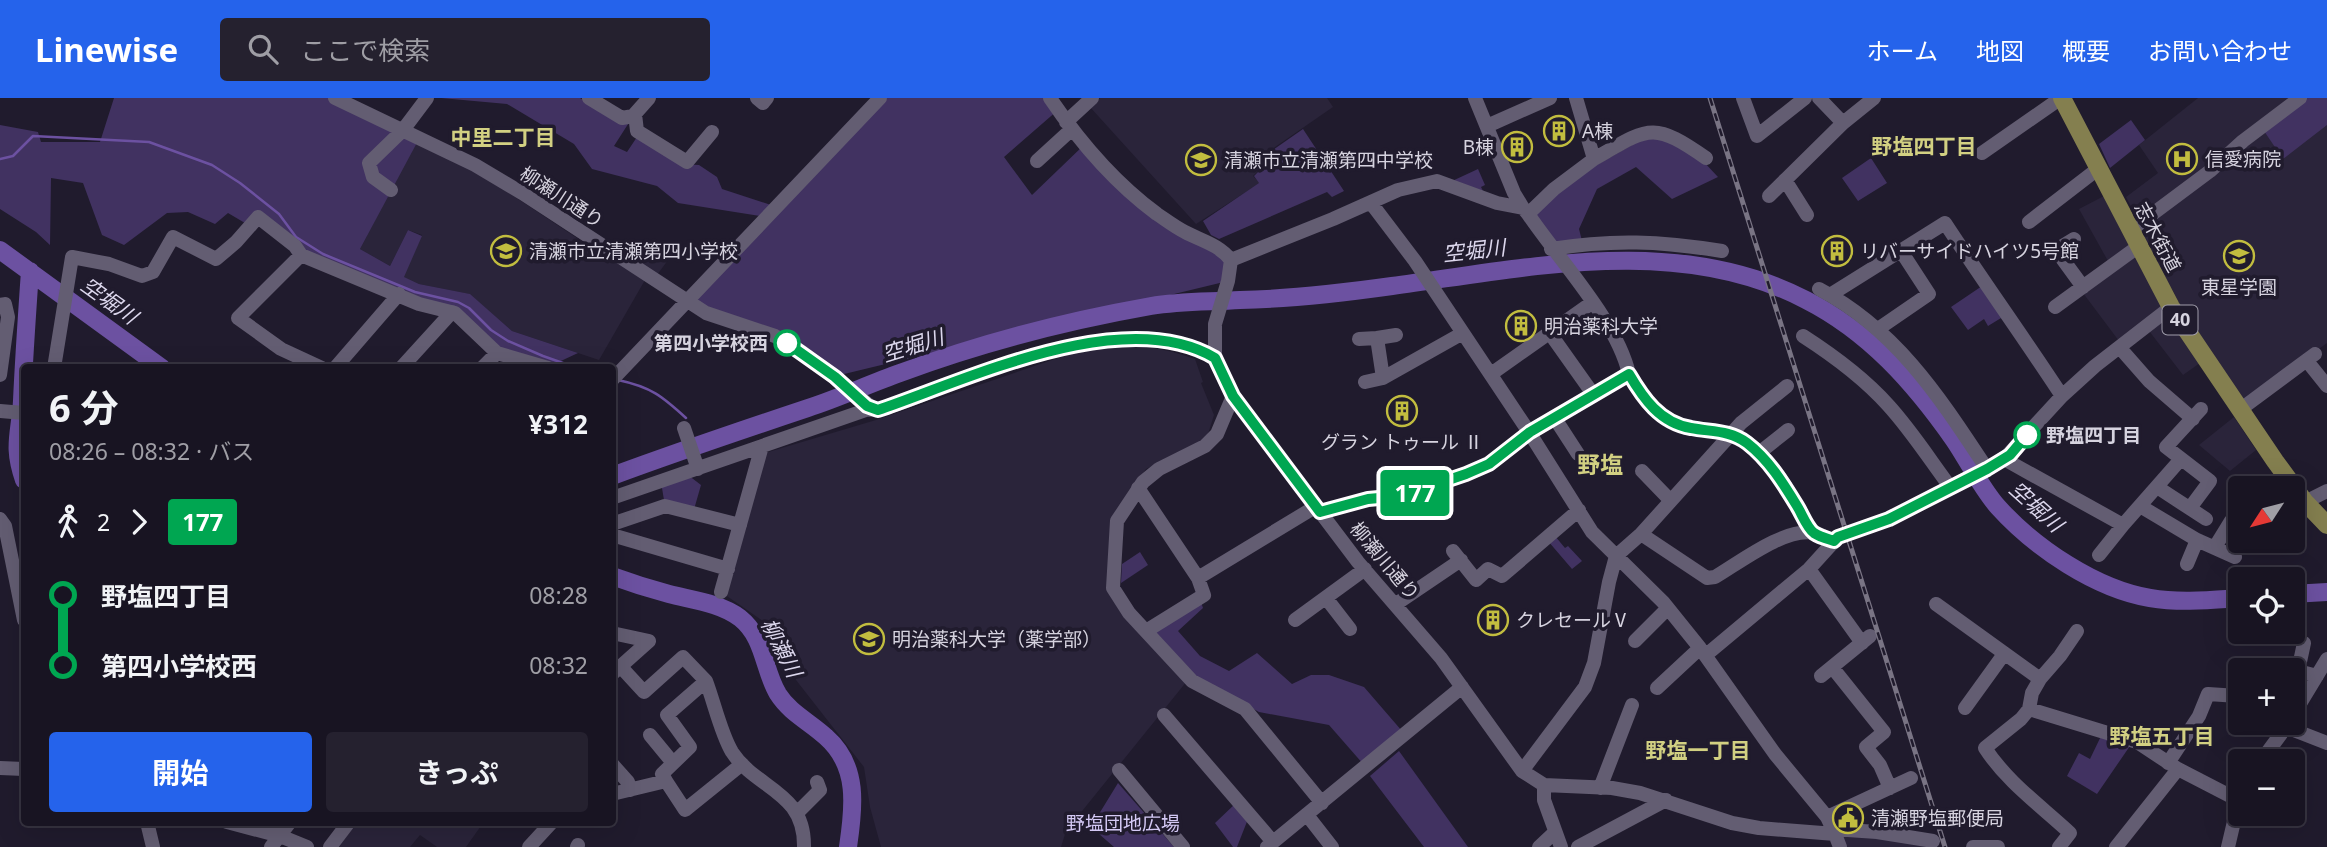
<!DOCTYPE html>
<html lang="ja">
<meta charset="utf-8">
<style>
body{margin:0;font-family:"Noto Sans","Noto Sans JP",sans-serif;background:#25212f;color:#f1f3f6;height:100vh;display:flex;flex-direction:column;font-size:26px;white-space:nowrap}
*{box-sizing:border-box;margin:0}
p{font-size:23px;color:#9f9ea5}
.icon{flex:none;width:38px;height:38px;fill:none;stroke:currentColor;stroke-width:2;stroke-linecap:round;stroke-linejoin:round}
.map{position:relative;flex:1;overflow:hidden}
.drawer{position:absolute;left:21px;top:266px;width:595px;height:462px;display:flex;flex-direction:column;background:#181422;border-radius:7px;box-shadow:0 7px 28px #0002,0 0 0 2px #363340}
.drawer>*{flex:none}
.badge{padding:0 14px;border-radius:5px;font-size:24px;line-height:46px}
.needle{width:46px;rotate:234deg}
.buttons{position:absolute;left:2228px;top:378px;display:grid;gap:14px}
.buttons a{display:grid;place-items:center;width:77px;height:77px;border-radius:7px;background:#181422;box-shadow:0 7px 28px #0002,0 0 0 2px #363340;font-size:35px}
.map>.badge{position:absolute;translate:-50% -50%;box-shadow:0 0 0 4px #fff}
.legs{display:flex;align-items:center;gap:10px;height:77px;padding:0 28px;font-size:23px}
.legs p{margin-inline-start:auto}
.summary{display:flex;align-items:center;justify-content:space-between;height:119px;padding:0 28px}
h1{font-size:38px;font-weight:700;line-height:52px}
.button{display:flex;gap:14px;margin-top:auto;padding:14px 28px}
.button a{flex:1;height:80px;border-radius:7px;background:#2563eb;color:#fff;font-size:28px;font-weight:700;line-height:80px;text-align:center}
.button a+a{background:#25212f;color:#f1f3f6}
ul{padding:0 28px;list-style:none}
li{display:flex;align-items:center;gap:24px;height:70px;font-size:26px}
li i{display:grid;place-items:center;width:10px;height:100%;margin:0 9px;background:currentColor}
li i::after{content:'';width:18px;height:18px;margin:-9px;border:5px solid;border-radius:50%;background:#181422}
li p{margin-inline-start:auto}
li:first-child i{background:linear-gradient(#0000 50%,currentColor 0)}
li:last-child i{background:linear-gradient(currentColor 50%,#0000 0)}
header{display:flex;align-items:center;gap:42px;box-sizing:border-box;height:98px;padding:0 35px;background:#2563eb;color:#fff}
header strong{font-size:33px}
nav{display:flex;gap:38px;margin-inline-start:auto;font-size:24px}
.search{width:490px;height:63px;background:#25212f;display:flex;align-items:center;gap:18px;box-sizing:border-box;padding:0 24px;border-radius:7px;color:#9f9ea5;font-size:26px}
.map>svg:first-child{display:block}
</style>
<header>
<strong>Linewise</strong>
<div class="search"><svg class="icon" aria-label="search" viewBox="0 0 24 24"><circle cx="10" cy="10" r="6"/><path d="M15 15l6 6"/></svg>ここで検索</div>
<nav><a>ホーム</a><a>地図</a><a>概要</a><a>お問い合わせ</a></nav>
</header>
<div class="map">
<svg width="2327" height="749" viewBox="0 0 2327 749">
<rect width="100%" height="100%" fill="#201b2d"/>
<path fill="#2a243a" d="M 1100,0 L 1327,0 L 1333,9 L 1262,58 L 1267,64 L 1253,78 L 1260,85 L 1196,126 L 1090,9 Z
M 2198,0 L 2293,0 L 2138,122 L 2126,99 L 2158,75 L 2139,47 Z
M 2327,15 L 2327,245 L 2244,306 L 2185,217 L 2172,191 L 2165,186 L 2135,129 L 2262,30 Z
M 415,45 L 479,75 L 598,154 L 645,182 L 599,262 L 512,233 L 469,196 L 419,186 L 403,179 L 422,137 L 408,132 L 390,168 L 360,151 Z
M 2104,98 L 2129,147 L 2108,163 L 2079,111 Z
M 650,153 L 671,158 L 657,177 L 641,166 Z
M 2132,153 L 2163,210 L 2119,243 L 2080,191 Z
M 2165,214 L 2200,265 L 2183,277 L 2146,229 Z
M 1139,247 L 1173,254 L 1195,261 L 1203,284 L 1201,285 L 1214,317 L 1208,336 L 1200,344 L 1146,371 L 1128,394 L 1108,474 L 1187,583 L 1066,733 L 1061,749 L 881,749 L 870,709 L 864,669 L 796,582 L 773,530 L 724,496 L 765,355 L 876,322 L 1058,260 L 1086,252 Z
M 2234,319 L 2256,352 L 2230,373 L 2199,347 Z
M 356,725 L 483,725 L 466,749 L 437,749 L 420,737 L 410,749 L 339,749 Z
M 1846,730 L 1935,749 L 1845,749 L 1841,737 Z"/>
<path fill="#413261" d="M 114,0 L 335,0 L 420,39 L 360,151 L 390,168 L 408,132 L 422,138 L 404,179 L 419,186 L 470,196 L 512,233 L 578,255 L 548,269 L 497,255 L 452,214 L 301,157 L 259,119 L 250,128 L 228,115 L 215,126 L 188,114 L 167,115 L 124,147 L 102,137 L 83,85 L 51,80 L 50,147 L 36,134 L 0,111 L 0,27 L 38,34 L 41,44 L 100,44 Z
M 441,0 L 580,0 L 619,22 L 630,23 L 614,48 L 627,54 L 637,39 L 680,66 L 699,67 L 717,79 L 722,91 L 771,107 L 760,118 L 678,105 L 657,88 L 592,71 L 574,46 L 507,6 Z
M 880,0 L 1050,0 L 1058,12 L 1004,59 L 1032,97 L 1085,46 L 1118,83 L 1224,153 L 1228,183 L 840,277 L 802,254 L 687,202 Z
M 2300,0 L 2327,0 L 2327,27 L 2283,61 L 2262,30 Z
M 2131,22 L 2145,42 L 2110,70 L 2099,46 Z
M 1303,31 L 1344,93 L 1332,99 L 1327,94 L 1219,141 L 1211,137 L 1203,123 L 1259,85 L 1254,78 L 1268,64 L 1263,59 Z
M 1655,34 L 1703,63 L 1718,79 L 1672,101 L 1636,69 L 1597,91 L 1579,131 L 1583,147 L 1551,151 L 1528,116 L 1554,91 Z
M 1871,60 L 1887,85 L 1858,103 L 1842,80 Z
M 1478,71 L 1485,87 L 1481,89 L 1485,97 L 1450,84 Z
M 1985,186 L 2006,217 L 1988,228 L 1984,221 L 1968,232 L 1951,209 Z
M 688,377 L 701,387 L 693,415 L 665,408 L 661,384 Z
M 1555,438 L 1565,450 L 1568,448 L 1582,463 L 1572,471 L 1548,443 Z
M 1140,454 L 1148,467 L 1121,485 L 1122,466 Z
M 1201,504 L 1203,510 L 1178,533 L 1200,558 L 1229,573 L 1257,555 L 1292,586 L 1311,577 L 1329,577 L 1364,589 L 1402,633 L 1364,667 L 1329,627 L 1259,614 L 1196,579 L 1153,535 Z
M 2102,636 L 2132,645 L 2097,696 L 2067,678 L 2079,655 L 2090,661 Z
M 1399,653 L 1468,749 L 1424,749 L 1370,678 Z
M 1118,685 L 1174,749 L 1114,749 L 1091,729 Z
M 1236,705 L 1248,721 L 1237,749 L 1233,749 L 1215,725 Z"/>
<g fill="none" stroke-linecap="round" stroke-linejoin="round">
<path stroke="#6c51a1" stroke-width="2.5" d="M 0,61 L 13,58 L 33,38 L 149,44 L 212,67 L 240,85 L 279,116 L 296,139 L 323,156 L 415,194 L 458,204 L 469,210 L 491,232 L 508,243 L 543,258 L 577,270
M 618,282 C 651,289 662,298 686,320"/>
<path stroke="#6c51a1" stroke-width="18" d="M 0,152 L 162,270
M 612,378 C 677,354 742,332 808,310 C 839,300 869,286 900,275 C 981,245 1066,223 1151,208 C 1181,203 1210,204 1240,202 C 1291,201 1342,195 1392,188 C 1527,170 1678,135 1806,202 C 1869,234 1914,285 1954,342 C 1969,364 1981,390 1998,409 C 2035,450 2096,491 2150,500 C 2180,505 2210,502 2240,500
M 24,382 C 12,347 20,337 22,303 C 24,259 27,216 30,173
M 612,478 C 631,485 650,491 669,496 C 692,502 720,505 740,520 C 765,540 763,571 778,596 C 790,615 810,624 826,639 C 859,668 854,709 848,749
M 2292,496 L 2327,494"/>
<path stroke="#635d72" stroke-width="14" d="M 335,0 L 475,67 L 522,95 L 706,215 L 775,238 L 802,254 L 874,311
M 589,0 L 622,20 L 633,18 L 649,0
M 757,0 L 763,5 L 767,0
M 1050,0 C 1079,43 1115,85 1157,116 C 1166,122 1175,129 1185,134 C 1202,143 1218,146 1231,162 L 1228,183 L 1215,226 L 1215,260
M 1475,0 L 1514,95 L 1523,110
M 1576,0 L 1594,61 L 1554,91 L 1528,116 C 1559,162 1617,223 1629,276 L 1529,334 L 1592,434 L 1663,504 L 1700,550 L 1775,656 L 1827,719 L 1835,736
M 1743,0 L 1757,38 L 1805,0
M 1819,0 L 1843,25
M 635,16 L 637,33 L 687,64 L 712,34
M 1066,24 L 1092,0
M 1487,28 L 1550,0
M 1982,55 L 2061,0
M 1594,61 C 1648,30 1652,22 1706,60
M 1037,63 L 1072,31
M 1785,82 L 1807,117
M 391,92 L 373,79 L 369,65 L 403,32 L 427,0
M 1769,98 L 1843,25 L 1874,0
M 2029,124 L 2099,70
M 2131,132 L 2210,73 L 2243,43 L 2300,0
M 2074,141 L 2056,152 L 2083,189
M 1551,151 C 1613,141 1660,143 1722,153
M 301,157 L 238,220 L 281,251 L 322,270
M 1231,162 L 1333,121 L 1398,92 L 1437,83 L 1497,105 L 1523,110 L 1528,116
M 1819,191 C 1897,232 1940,300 1987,371
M 1830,197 L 1945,125 C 1983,183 2024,240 2062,298
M 0,207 L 5,206 L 8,219 L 0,277
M 2055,209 L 2139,148
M 1878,231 L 1929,196 L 1901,153
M 1549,234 L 1593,296
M 1803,238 C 1834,258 1863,279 1888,307 C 1911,332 1930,362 1951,390
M 1377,240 L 1396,237
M 1359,241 L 1377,240 L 1383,280
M 2120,250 L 2149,283 L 2193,321
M 2307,263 L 2327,288
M 54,270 L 72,159 L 109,166 L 142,178 L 153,174 L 173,139 L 216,161 L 236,144 L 258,119 L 295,148 L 301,157 L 419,206 L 455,215 L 497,255 L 548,270
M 335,270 L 399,196
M 401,270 L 452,214
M 482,270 L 497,255
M 1491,276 L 1593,204
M 1629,276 C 1644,301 1661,326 1692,330 C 1711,333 1728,333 1745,343 C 1776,363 1794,404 1812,434
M 612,282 L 880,0
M 1365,284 L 1383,280 L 1463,235
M 1233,298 L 1217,336 L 1205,348 L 1159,371 L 1143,384 L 1117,423 L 1113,490 L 1129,515 L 1192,583 L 1245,611 L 1322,705
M 2241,311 L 2315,256
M 0,313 L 24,315
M 1554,319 L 1578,356
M 684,330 L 698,371
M 1759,355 L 1788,332
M 2004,361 L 2123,427
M 1642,373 L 1670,402
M 2157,389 L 2206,421
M 1138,390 L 1198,480
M 612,400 L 866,312 C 871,311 876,312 881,311 C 910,304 939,289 967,279 C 1037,254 1146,218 1215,260 L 1233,298 L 1265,341 L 1358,464 L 1441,560 L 1522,673 L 1544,687 L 1612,690 L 1640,695 L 1732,725 L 1759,730 L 1835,736 L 1840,749
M 2305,404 L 2327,393
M 2140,408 L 2197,442 L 2235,459
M 2190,410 L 2210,383 L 2166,349 L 2201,311
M 1320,414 L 1368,401 L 1401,398 L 1466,376 L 1489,366 L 1529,334 L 1415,163 L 1371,105
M 0,421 L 5,428 L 24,522
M 612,426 L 665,408 L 740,427
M 1641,436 L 1707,480 L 1715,479 C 1739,465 1785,429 1814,435 C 1821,436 1828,441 1834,443
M 612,437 L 728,471
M 2215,449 L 2231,423 L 2240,415
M 1453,453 L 1476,482 L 1488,471 L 1502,478 L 1579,412
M 2099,457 L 2123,427 L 2181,361
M 2187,466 L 2197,442
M 1809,471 L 1862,545
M 721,494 L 762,348
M 1326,500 L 1350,531
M 1396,506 L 1461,462
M 1936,506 L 2040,581 L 2032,595 L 2029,611
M 1295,522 L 1365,471
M 1146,533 L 1204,497 L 1198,480 L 1315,409
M 612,535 L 649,543 L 612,576
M 1635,543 L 1668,510
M 2304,545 L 2298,573 L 2317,578
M 1706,557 L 1809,471 L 1838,439 L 1889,421 L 2004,361 L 2062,298 L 2095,268 L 2171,209
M 621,569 L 644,594 L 683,559 L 706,583
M 1832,569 L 1884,634 L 1866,649 L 1880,667 L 1890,690
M 1821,578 L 1870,538
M 2040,581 L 2060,558 L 2077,533
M 1657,590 L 1700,550
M 1965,610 L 2004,556
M 1164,617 L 1273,744
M 2292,619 L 2327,561
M 2286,629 L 2327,645
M 650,637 L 673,665
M 2261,663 L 2289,625
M 2168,665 L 2199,618 L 2208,596 L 2238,598
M 612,666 L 628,684 L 630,692
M 0,670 L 24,671
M 1119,672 L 1183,749
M 1522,673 L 1585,589 L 1594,565 L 1609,484 L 1616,458 L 1641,436 L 1741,325 L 1787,288
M 666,683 L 662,676 L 690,649 L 667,617 L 706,583 C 714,604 721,636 732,654 C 757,692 805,693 804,749
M 1544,687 L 1544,702 L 1561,749
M 1600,690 L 1632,607
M 612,696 L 666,683 L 685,712 L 742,666
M 798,714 L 820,692 L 817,684
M 1307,717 L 1332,749
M 1827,719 L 1911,680
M 147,724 L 153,749
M 227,724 L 280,738 L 307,749
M 1833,731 L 1877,734 L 1933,743
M 271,749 L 290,724
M 330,749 L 349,724
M 529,749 L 552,724
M 577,749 L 578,747
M 1267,749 L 1462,589
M 1539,749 L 1555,734
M 1578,749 L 1666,702
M 1973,749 L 1998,749
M 2059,749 L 2070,735 C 2041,708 2007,684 1985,650 L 2021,621 L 2029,611 L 2137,644 L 2178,671 L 2238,702
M 2116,749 L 2178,671
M 2228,749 L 2240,698"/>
<path stroke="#847f4f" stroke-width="18" d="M 2062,0 L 2171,209 L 2275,363 L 2305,404 L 2327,427"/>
<g stroke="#797484" stroke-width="5">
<path id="rail" d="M 1710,0 L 1945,749"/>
</g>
<use href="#rail" stroke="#201b2d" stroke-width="2.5" stroke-dasharray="8" stroke-linecap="butt"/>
</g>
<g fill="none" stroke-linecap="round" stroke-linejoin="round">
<g stroke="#fff" stroke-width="16">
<path id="line-1" d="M 787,245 L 835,279 L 867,308 L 878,312 C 969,281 1124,206 1215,260 L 1233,298 L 1320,414 L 1368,401 L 1401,398 L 1466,376 L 1489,366 L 1530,334 L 1629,276 C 1643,300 1660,325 1691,330 C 1711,334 1730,332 1747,345 C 1769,362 1783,385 1797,408 C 1802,416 1807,430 1814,435 C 1820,439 1828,441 1834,443 L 1838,439 L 1889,421 L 1987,371 L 2010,357 L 2027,337"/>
</g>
<use href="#line-1" stroke="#00a651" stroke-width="10"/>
</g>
<defs>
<g id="building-ring" transform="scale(1.575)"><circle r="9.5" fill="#201b2d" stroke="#c2bd3f" stroke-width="1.5"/><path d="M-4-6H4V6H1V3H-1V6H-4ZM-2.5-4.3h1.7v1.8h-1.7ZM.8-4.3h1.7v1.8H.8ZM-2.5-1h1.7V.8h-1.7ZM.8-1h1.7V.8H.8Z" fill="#c2bd3f"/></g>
<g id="hospital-ring" transform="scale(1.575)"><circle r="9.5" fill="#201b2d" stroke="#c2bd3f" stroke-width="1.5"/><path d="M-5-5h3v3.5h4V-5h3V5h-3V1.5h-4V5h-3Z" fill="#c2bd3f"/></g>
<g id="school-ring" transform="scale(1.575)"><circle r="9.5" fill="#201b2d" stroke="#c2bd3f" stroke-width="1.5"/><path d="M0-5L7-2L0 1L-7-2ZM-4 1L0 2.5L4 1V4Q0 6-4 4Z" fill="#c2bd3f"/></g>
<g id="university-ring" transform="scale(1.575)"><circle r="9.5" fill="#201b2d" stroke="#c2bd3f" stroke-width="1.5"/><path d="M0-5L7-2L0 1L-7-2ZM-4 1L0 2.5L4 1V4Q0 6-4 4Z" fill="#c2bd3f"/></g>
<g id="civic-ring" transform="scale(1.575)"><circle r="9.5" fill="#201b2d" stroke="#c2bd3f" stroke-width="1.5"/><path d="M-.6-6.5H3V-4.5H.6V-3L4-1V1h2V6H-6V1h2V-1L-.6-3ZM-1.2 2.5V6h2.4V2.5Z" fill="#c2bd3f"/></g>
</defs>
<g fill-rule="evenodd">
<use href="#building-ring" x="1559" y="33"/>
<use href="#building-ring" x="1517" y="49"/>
<use href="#hospital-ring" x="2182" y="61"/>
<use href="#school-ring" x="1201" y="62"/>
<use href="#school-ring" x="506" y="153"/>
<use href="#building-ring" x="1837" y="153"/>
<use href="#school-ring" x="2239" y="158"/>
<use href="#building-ring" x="1521" y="228"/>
<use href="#building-ring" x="1402" y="313"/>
<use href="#building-ring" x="1493" y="522"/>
<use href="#university-ring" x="869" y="541"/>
<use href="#civic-ring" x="1848" y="720"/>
</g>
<g fill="#fff" stroke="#00a651" stroke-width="3.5">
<circle cx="787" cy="245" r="12"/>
<circle cx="2027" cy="337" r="12"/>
</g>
<g text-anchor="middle" stroke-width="7" stroke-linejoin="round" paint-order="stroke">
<rect fill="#201b2d" stroke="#9f9caa" stroke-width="2" x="2162.5" y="207.5" width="35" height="29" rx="5"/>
<g font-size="18" font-weight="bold" fill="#d6d3df">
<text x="2180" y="228">40</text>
</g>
<g font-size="19" fill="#d6d3df" stroke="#201b2d" text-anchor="start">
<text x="1582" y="40">A棟</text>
<text x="1494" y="56" text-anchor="end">B棟</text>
<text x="2205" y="68">信愛病院</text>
<text x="1224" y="69">清瀬市立清瀬第四中学校</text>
<text x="529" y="160">清瀬市立清瀬第四小学校</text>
<text x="1860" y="160">リバーサイドハイツ5号館</text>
<text x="2239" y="196" text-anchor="middle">東星学園</text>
<text x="1544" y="235">明治薬科大学</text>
<text x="1402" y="351" text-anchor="middle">グラン トゥール Ⅱ</text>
<text x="1516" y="529">クレセールⅤ</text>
<text x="892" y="548">明治薬科大学（薬学部）</text>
<text x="1871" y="727">清瀬野塩郵便局</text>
</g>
<g font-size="19" fill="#d6d3df" stroke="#201b2d">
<text transform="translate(562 99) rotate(33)" y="7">柳瀬川通り</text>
<text transform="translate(2158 139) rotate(62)" y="7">志木街道</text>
<text transform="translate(1385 463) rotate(50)" y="7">柳瀬川通り</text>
</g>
<g font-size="19" font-weight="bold" fill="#d6d3df" stroke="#201b2d" text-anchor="end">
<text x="768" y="252">第四小学校西</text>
<text x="2046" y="344" text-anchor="start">野塩四丁目</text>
</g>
<g font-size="19" fill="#d4c9f5" stroke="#201b2d">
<text x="1123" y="732">野塩団地広場</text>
</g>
<g font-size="21" font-weight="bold" fill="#d2d082" stroke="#201b2d">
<text x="503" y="47">中里二丁目</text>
<text x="1924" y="56">野塩四丁目</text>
<text x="2162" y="646">野塩五丁目</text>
<text x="1698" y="660">野塩一丁目</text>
</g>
<g font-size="21" font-style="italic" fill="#dcd7ed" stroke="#201b2d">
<text transform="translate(1474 153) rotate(-6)" y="7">空堀川</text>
<text transform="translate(109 203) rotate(36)" y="7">空堀川</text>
<text transform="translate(913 248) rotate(-17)" y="7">空堀川</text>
<text transform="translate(2036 409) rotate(42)" y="7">空堀川</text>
<text transform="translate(781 550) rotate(63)" y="7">柳瀬川</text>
</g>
<g font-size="23" font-weight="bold" fill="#d2d082" stroke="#201b2d">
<text x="1600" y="375">野塩</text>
</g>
</g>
</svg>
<div class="buttons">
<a><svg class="needle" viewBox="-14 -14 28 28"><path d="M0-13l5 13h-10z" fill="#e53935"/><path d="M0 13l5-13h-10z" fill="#9f9ea5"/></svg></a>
<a><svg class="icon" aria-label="locate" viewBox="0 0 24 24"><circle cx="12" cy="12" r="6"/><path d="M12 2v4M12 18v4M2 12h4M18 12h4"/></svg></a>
<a>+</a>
<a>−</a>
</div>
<b class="badge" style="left:1415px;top:395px;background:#00a651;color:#fff">177</b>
<section class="drawer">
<div class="summary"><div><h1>6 分</h1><p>08:26 – 08:32 · バス</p></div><b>¥312</b></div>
<div class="legs"><svg class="icon" aria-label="walk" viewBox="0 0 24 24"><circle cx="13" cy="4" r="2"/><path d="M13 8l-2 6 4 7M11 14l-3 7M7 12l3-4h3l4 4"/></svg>2<svg class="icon" aria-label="forward" viewBox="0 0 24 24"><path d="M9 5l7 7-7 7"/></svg><b class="badge" style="background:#00a651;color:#fff">177</b></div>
<ul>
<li><i style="color:#00a651"></i><b>野塩四丁目</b><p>08:28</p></li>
<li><i style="color:#00a651"></i><b>第四小学校西</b><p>08:32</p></li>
</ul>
<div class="button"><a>開始</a><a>きっぷ</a></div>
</section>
</div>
